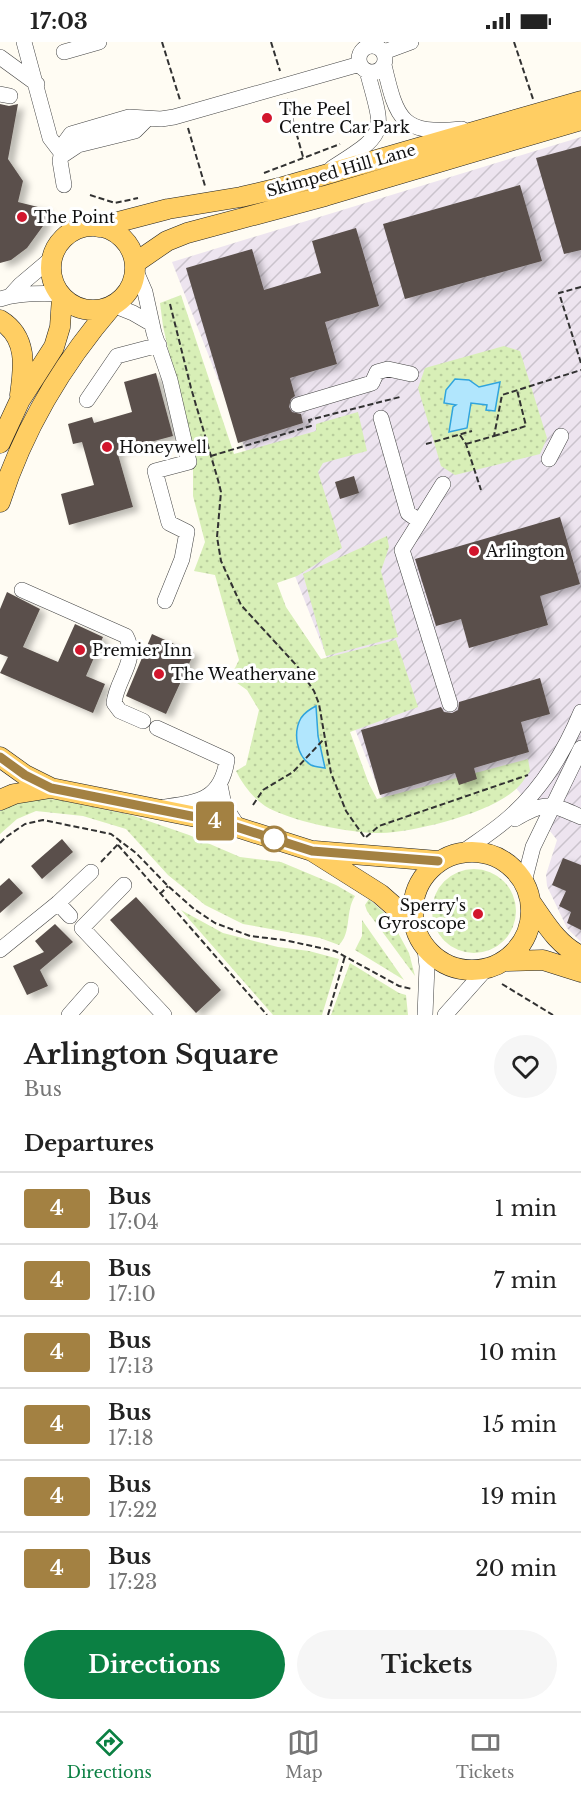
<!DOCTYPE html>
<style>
body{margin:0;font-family:"Libre Baskerville",serif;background:#f6f6f6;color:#222;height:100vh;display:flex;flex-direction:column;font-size:22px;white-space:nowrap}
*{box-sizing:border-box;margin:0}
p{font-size:20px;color:#767676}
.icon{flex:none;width:33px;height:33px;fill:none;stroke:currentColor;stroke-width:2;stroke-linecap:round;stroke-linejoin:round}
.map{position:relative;height:973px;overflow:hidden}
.side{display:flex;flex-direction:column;background:#fff;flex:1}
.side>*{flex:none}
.badge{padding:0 12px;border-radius:4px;font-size:21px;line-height:39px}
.map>.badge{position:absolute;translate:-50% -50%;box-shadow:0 0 0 3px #fff}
h2{padding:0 24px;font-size:22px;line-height:54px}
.round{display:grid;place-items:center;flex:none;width:63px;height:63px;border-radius:32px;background:#f6f6f6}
.head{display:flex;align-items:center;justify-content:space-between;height:102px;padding:0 24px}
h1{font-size:28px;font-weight:800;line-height:45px}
.cta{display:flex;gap:12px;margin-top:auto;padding:12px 24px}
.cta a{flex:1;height:69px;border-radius:36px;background:#0b8043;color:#fff;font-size:24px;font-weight:800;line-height:69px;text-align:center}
.cta a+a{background:#f6f6f6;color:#222}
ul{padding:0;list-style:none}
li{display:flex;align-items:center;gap:18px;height:72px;padding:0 24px;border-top:2px solid #e0e0e0}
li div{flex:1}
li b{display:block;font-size:22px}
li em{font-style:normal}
li .badge{min-width:66px;font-weight:700;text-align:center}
.status{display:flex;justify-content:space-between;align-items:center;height:42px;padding:0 30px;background:#fff;direction:ltr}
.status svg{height:16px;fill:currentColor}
.dock{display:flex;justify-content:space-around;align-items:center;height:84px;border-top:2px solid #e0e0e0;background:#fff;font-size:16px;color:#767676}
.dock a{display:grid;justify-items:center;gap:3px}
.dock .active{color:#0b8043}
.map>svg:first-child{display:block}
</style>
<div class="status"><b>17:03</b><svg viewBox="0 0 49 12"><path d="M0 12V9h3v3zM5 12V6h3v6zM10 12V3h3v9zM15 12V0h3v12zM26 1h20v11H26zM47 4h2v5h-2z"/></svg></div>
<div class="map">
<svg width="581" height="973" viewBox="0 0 581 973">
<defs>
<pattern id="industrial-furrows" width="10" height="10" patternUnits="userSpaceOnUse" patternTransform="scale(1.5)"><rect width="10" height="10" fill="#ede4ef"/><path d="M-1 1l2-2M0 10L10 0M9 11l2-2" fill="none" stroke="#cac3cc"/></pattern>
<pattern id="green-dots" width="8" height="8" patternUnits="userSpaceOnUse" patternTransform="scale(1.5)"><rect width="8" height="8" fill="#d8efb7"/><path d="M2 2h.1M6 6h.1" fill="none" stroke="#b8cc9c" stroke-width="1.8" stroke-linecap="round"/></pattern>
<filter id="shadow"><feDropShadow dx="6" dy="4" stdDeviation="3" flood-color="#0004"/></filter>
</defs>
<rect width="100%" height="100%" fill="#fffcf3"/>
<path fill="url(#industrial-furrows)" d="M 581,95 L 581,900 L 567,886 L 547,844 L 546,833 L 557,798 L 509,737 L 391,779 L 172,220 Z"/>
<path fill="url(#green-dots)" d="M 181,253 L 234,412 L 316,389 L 316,382 L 358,370 L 367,409 L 323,421 L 318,430 L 342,506 L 297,534 L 277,541 L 286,565 L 321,617 L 396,598 L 418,665 L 350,690 L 369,742 L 377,757 L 528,717 L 530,729 C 526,734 523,740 519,744 C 496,770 416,790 381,791 C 353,792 289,779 265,764 C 252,755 243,743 236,729 L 246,723 L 259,668 L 247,648 L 230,636 L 239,618 L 215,533 L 194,529 L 205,500 L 193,454 L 193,420 L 163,284 L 160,261 Z
M 504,304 L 520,309 L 547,396 L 540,412 L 455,433 L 441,424 L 418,346 L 425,326 Z
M 387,494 L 389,505 L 381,529 L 398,595 L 326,614 L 303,532 Z
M 37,756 L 59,758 L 131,773 L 189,793 L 240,815 L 281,820 L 336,843 L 355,854 C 345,869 352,890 339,903 L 320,896 L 243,882 L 205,863 L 168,833 L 126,787 L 83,774 L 36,769 L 17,777 L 0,792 L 0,769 L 21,759 Z
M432 869a42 42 0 1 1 84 0a42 42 0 1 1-84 0Z
M 369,857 L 390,876 L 409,911 L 415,934 L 367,869 L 365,863 Z
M 181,868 L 223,891 L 278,905 L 309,909 L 339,917 L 322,973 L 273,973 Z
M 362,878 L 404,938 L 355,908 L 362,894 Z
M 350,921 L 399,951 L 406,953 L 408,973 L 331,973 Z"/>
<path fill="#b1e6fd" stroke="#30a4dd" stroke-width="1.5" d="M 455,337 L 469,338 L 479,345 L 500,340 L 495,369 L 486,368 L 487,363 L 471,361 L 467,386 L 449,390 L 453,365 L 456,363 L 444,361 L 446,348 Z
M 316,664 L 318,694 L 325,726 C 321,725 315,725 311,723 C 296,714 293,690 301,676 C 305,670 310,667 316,664 Z"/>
<path fill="#5a504b" filter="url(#shadow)" d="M 0,62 L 9,64 L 18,62 L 8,117 L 23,139 L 18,160 L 46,167 L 43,184 L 27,206 L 11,218 L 0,221 Z
M 581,104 L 581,208 L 564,212 L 536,116 Z
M 520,143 L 542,219 L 405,257 L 383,182 Z
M 356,186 L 379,264 L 325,280 L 337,322 L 290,336 L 295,354 L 291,357 L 289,365 L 292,370 L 301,372 L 303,381 L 238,401 L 186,226 L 252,207 L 264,248 L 321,231 L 312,199 Z
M 156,331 L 173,394 L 117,409 L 133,465 L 69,483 L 61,452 L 94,443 L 82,400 L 73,402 L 68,382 L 92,375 L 94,381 L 132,370 L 124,340 Z
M 354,434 L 359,451 L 340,457 L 335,440 Z
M 560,475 L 580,542 L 540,554 L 548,583 L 469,606 L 461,577 L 436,584 L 415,517 Z
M 7,550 L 40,567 L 23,605 L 58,620 L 75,582 L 103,595 L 86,634 L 105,642 L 93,671 L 0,631 L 8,615 L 0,612 L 0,567 Z
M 152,592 L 194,611 L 166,672 L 126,654 Z
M 540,636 L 550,672 L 521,680 L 529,710 L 474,726 L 477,737 L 459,743 L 455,731 L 380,753 L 361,688 L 441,665 L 444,670 L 452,671 L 458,668 L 459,660 Z
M 62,797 L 73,810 L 42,837 L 31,824 Z
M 563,816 L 581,823 L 581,888 L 567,881 L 571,870 L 559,864 L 566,849 L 552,843 Z
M 9,836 L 23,851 L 0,871 L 0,844 Z
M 136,855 L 221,948 L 196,971 L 110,878 Z
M 55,882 L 73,900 L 40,928 L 48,944 L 27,953 L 13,924 L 44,910 L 35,899 Z"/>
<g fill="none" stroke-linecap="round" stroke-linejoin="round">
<g stroke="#434343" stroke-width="16">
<path id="minor" d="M 24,0 L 50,96 L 63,113
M359 17a13 13 0 1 1 26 0a13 13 0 1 1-26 0Z
M 64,10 L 99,0
M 384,10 L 411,0
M 0,15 L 37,42
M 384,23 C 397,79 402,93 462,87
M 0,52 L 10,54
M 63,113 L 78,103 L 135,89 L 147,77
M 332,126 C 389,90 384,92 367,29
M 64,143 L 60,119 L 63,103 L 71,92 L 129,75 L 161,77 L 174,75 L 360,22
M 135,227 L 145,250 L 154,291 L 170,338 L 189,420 L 155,429 L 169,481 L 187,490 L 182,517 L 165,559
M 11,253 L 20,243 L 52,216
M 0,257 C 19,251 40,251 60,252
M 113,263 L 133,271 L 152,282
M 87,358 L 117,314 L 159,303
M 298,363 L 372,341 L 377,330 L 388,327 L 411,332
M 381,376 L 408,471 L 419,479
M 549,417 L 561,394
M 443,442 L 402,508 L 450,662
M 22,548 L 126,594 C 139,618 117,636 114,661 L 120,669 L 143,679
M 157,686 L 227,718 C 221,758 199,760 164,765
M 220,743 L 224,763 L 239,786
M 515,777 C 545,759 550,761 581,775
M 464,809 C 478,799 492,790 505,779 C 540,750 564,711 581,670
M 524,840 L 533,805 L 581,706
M 124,843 L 82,886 L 164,973
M 58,861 L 70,874
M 0,908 L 58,861 L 91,830
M 69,973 L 91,948
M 425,973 L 427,924 L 425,907
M 445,973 L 486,927"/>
</g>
<g stroke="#212121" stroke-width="21">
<path id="major" d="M51 226a42 42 0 1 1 84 0a42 42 0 1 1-84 0Z
M 99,185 L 168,167 L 241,155 L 279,146 L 581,59
M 135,221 L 167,199 L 187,191 L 325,154 L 581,78
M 0,278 C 28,295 24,325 20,353
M 0,401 L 20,358 L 54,305 L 60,285 L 62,255
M 0,460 C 24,385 62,322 113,263
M 0,715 L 25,733 L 51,746 L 221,780 L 312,809 L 380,852 L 413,881
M 0,758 L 14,752 L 51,746
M 315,809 L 438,819
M413 869a59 59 0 1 1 118 0a59 59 0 1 1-118 0Z
M 532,862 C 546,882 558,903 581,914
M 506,919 L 543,918 L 581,930"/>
</g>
<path stroke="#323232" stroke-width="2" stroke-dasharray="6 3" stroke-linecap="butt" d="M 162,0 L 180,58
M 271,0 L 280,29
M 514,0 L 533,57
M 287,57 L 303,115
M 188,86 L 205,144
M 264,131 L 340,102
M 90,153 L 115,161 L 138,156
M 581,245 L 559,251 L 581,321
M 170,262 L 191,346 L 218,438 L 221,450 L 217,495 L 221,519 L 241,563 L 297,624 L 314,649 L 319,662 L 331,731 L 346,769 L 365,796 L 379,784 L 528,733
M 460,393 L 466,402 L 481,448
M 494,394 L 526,384 L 517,348
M 426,402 L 472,389
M 466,402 L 494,394 L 502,353 L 581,328
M 211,414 L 311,384 L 309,378 L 400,355
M 253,763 L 263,748 L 293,730 L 324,697
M 0,801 L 6,795 L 25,782 L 43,778 L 111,792 L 136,811 L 168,844 L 194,867 L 215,881 L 250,894 L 284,898 L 335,909 L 399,944 L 412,947
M 118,803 L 267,973
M 101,820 L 121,799
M 160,852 L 168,844
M 502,942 L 553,973
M 328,973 L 345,914"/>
<use href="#minor" stroke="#fff" stroke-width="15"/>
<use href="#major" stroke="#ffce63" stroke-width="20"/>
</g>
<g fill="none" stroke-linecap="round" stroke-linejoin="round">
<g stroke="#fff" stroke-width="14">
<path id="line" d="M 0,715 L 25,733 L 51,746 L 221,780 L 312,809 L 438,819"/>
</g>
<use href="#line" stroke="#a38142" stroke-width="9"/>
</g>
<g fill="#d2162d" stroke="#fff" stroke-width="2">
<circle cx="267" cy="76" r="6"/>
<circle cx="22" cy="175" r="6"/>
<circle cx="107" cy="405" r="6"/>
<circle cx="474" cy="509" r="6"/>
<circle cx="80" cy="608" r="6"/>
<circle cx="159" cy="632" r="6"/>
<circle cx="478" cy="872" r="6"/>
</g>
<circle fill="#fff" stroke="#a38142" stroke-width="3" cx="274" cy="797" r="12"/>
<g text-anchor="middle" stroke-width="6" stroke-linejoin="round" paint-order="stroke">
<g font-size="16" fill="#101010" stroke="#fff" text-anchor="start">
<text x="279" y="73">The Peel<tspan x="279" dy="18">Centre Car Park</tspan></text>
<text x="34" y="181">The Point</text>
<text x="119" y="411">Honeywell</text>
<text x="486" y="515">Arlington</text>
<text x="92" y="614">Premier Inn</text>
<text x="171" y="638">The Weathervane</text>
<text x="466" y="869" text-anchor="end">Sperry's<tspan x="466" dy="18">Gyroscope</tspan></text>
</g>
<g font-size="16" fill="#101010" stroke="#fff">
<text transform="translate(341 128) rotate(-16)" y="6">Skimped Hill Lane</text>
</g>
</g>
</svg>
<b class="badge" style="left:215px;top:779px;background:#a38142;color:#fff">4</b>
</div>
<section class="side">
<div class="head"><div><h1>Arlington Square</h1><p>Bus</p></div><a class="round"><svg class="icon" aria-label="heart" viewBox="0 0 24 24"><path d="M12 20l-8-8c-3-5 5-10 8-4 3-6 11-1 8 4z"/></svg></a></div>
<h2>Departures</h2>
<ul>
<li><span class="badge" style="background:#a38142;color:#fff">4</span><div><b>Bus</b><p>17:04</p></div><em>1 min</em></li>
<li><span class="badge" style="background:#a38142;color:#fff">4</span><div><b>Bus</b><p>17:10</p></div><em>7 min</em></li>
<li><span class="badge" style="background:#a38142;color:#fff">4</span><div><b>Bus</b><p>17:13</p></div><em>10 min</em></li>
<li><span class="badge" style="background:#a38142;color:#fff">4</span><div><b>Bus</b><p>17:18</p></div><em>15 min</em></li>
<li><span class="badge" style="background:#a38142;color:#fff">4</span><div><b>Bus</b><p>17:22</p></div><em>19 min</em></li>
<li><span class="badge" style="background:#a38142;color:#fff">4</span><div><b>Bus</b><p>17:23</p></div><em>20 min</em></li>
</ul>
<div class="cta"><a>Directions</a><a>Tickets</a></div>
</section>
<nav class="dock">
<a class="active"><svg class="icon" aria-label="directions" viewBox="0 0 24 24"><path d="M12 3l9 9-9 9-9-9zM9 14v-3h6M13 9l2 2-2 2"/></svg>Directions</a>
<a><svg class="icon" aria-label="map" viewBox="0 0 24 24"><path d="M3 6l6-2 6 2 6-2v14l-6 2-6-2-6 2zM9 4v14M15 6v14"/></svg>Map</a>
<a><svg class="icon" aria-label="tickets" viewBox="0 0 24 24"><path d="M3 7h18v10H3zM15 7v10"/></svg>Tickets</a>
</nav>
